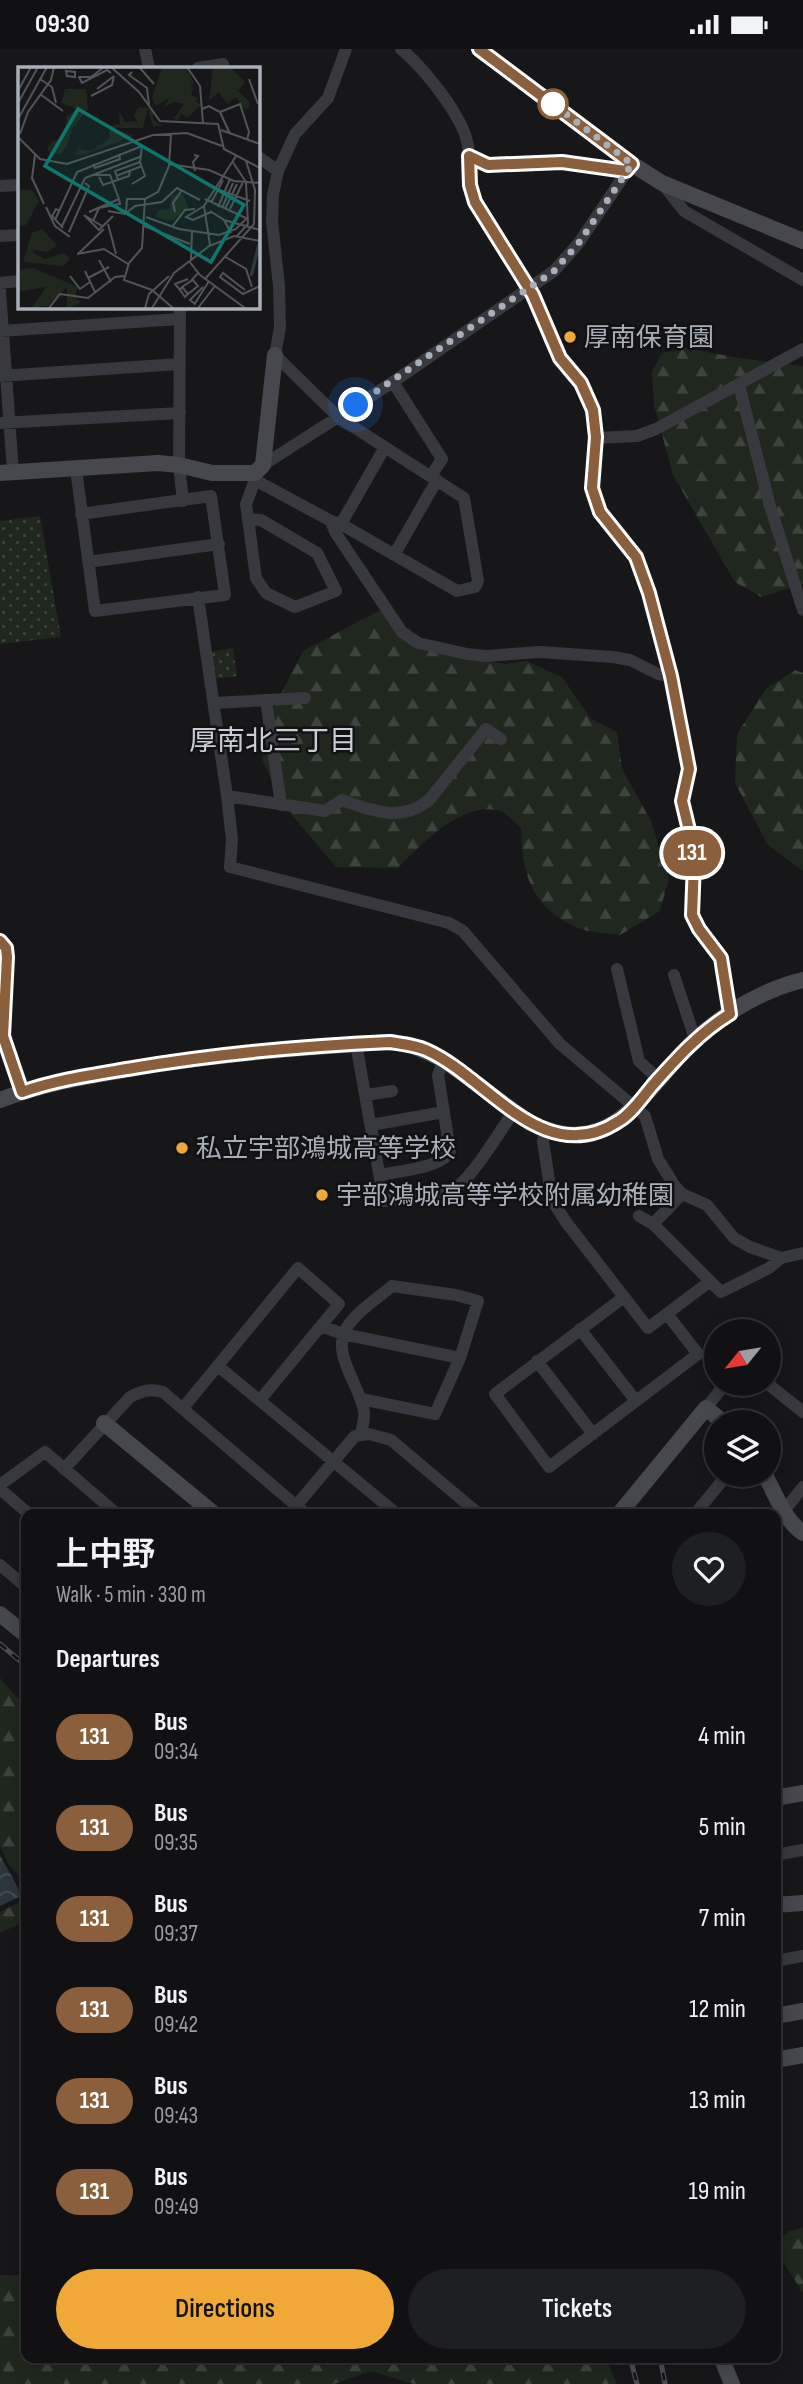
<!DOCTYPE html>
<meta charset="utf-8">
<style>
body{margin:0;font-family:"Sofia Sans Condensed","Noto Sans JP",sans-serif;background:#1e1f21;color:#f1f3f6;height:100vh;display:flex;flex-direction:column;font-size:26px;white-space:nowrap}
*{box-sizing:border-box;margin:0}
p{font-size:23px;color:#9c9da0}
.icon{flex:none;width:38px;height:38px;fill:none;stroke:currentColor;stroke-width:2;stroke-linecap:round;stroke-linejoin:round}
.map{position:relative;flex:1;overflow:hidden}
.panel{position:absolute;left:21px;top:1460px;width:760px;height:854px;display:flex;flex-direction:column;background:#111113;border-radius:14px;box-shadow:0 4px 18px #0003,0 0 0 2px #303133}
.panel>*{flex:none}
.badge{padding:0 14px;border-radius:23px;font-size:24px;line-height:46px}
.needle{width:46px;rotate:240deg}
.tools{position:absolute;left:704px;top:1270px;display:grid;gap:14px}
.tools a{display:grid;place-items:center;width:77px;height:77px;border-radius:50%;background:#111113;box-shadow:0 4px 18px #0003,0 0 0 2px #303133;font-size:35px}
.you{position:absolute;width:35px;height:35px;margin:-18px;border:5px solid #fff;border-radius:50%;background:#1a73e8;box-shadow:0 0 0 10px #1a73e833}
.map>.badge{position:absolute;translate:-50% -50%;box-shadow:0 0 0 4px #fff}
h2{padding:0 35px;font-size:26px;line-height:63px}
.round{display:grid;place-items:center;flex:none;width:74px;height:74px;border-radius:37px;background:#1e1f21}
.head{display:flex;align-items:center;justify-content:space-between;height:119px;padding:0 35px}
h1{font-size:33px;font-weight:600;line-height:52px}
.cta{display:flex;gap:14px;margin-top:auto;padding:14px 35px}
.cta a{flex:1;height:80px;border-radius:42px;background:#f0a937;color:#111;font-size:28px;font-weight:600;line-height:80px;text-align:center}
.cta a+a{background:#1e1f21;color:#f1f3f6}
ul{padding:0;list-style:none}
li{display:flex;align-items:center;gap:21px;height:91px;padding:0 35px}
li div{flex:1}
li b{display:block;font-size:26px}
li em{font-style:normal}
li .badge{min-width:77px;font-weight:700;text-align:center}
.status{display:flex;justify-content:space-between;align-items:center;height:49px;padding:0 35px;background:#111113;direction:ltr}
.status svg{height:19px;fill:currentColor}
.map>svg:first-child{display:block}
</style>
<div class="status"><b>09:30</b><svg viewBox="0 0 49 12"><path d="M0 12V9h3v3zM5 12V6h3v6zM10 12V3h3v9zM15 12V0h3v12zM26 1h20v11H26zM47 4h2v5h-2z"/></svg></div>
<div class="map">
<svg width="803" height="2335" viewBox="0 0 803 2335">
<defs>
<pattern id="forest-firs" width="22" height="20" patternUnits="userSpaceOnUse" patternTransform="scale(1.75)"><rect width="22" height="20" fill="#1f271f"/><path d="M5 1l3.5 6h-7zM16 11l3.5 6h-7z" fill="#3d443d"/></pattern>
<pattern id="park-dots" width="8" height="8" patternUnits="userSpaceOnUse" patternTransform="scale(1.75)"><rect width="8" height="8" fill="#1f271f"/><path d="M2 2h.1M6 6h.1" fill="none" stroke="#3d443d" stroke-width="1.8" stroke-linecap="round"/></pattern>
<pattern id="water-waves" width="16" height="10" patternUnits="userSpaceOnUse" patternTransform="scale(1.75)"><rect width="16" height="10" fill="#2d363d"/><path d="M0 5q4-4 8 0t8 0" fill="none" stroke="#495157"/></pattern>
</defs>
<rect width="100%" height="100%" fill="#171719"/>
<path fill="url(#forest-firs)" d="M 686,299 L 738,309 L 803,317 L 803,535 L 761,548 L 735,533 L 673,426 L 654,356 L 652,323 L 662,304 Z
M 386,558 L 397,580 L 456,606 L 505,615 L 526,612 L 562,628 L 591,670 L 617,683 L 622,720 L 651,772 L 669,829 L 660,862 L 620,886 C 607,884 588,884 576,878 C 531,857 522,826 521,779 C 515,774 507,764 500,762 C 462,751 422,795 398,819 L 336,818 L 286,759 L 262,711 L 267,672 L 303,602 Z
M 795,621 L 803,624 L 803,822 L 768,796 L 735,734 L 737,685 L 766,640 Z
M 0,1629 L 26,1659 L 26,1849 L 21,1830 L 8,1814 L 0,1797 Z
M 26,1850 L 26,1872 L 0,1884 L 0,1863 Z
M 803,2179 L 803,2244 L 775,2200 L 775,2192 L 790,2182 Z
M 0,2226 L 26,2226 L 26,2308 L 605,2308 L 617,2335 L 414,2335 L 371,2322 L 334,2335 L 0,2335 Z"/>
<path fill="url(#park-dots)" d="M 40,467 L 61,588 L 0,595 L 0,472 Z
M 233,599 L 237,627 L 213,630 L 209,603 Z"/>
<path fill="url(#water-waves)" d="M 0,1806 C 7,1820 16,1832 21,1847 L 0,1857 Z"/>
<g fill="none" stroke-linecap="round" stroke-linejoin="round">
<path stroke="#38393e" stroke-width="12" d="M 145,0 L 149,19
M 401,0 C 423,18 464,68 468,97 C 471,115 468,132 474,150 C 482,174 511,211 525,233
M 198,19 L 223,15
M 257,107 L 278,122
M 469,107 L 488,116 L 562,113 L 626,122
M 662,134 L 684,162 L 803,231
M 0,137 L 19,136
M 0,187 L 19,186
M 0,234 L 19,232
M 0,241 L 13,423
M 533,246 L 560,309 L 581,334 L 593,361 L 596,389 L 592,439 L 600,462 L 636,508 L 649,544 L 671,627 L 689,720 L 682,752 L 694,813 L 692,866 L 699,879 L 721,909 L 730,965
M 180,257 L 179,416 L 183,452
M 0,282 L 180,270
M 0,327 L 179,315
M 393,333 L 442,410 L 431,427
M 739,336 L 770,457 L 803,561
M 0,374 L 180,364
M 596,389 L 637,387 L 656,380 L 803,300
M 263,416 L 393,333 L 554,222 L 578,195 L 632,115
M 76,420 L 95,562 L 225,546 L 211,447 L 81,465
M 255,424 L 255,431 L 331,472 L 341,475 L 457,542 L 475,538 L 478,532 L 464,449 L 338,368 L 275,306 L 280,278 L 279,237 L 272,172 L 273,146 L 278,122 L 295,85 L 328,49 L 346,0
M 249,470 L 261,471 L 317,504 L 336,542 L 295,558 L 266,544 L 256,529 L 246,455 L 255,431
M 331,472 L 335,483 L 402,583 L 418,594 L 467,605 L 485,607 L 540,603 L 613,608 L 630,611 L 658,625 L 671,627
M 341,475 L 385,398
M 394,506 L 437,431
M 88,513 L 219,495
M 198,548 L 227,747 L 232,791 L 230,818 L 449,874 L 463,882 L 560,995 L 645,1067 L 658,1110 L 674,1136 L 682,1145 L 707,1156 L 734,1189 L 750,1198 L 781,1209 L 803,1204
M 266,651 L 281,756
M 214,654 L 305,649
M 227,747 L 325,762 L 342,751 C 372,762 403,774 430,750 L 486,680 L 501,690
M 0,892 L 6,899 L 7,908 L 3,987 L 6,1002 L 22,1043
M 617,920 L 639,1012 L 658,1030
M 674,926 L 695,990
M 356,995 L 384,1152 C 403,1150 439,1150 454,1140 C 473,1128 500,1082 514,1062
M 366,1046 L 392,1042
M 371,1076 L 444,1063
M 545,1082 L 543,1092 L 552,1151 L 566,1173 L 648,1279 L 709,1233
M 380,1126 C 398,1122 443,1119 450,1102 L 438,1026 L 444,1011
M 639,1167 L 653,1175 L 721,1243 L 769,1219 L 781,1209
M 653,1175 L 682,1145
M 624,1248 L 495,1345 L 549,1418 L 698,1305 L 667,1265
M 321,1277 L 343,1285 L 460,1309
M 580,1280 L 636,1352
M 537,1312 L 593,1385
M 218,1317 L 397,1465
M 768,1335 L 803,1363
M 361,1350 L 435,1365 L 460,1309 L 478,1252 L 456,1246 L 392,1237 C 377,1250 352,1265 344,1284 C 334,1308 361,1339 364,1363 C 365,1370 362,1378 361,1385
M 183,1359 L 298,1219 L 339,1255 L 260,1351
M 706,1359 L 725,1335
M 64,1420 L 130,1348 C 142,1342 150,1339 163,1343 L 306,1465
M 0,1436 L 45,1403 L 117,1465
M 0,1440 L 29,1465
M 784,1462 L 803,1438
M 289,1465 L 355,1387 L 369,1385 L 391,1391 L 479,1465
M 695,1465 L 727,1426
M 0,1516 L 26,1538
M 775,1806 L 803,1801
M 775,1912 L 803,1907"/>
<path stroke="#46484e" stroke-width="16" d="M 479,0 L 632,115 L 662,134 L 803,192
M 0,424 L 158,414 L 179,416 L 212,424 L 255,424 L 263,416 L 275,306
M 0,1051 C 44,1034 84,1028 130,1020 C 216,1005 302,998 390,993 L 411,996 L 444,1011 L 530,1074 C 614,1115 644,1039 695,991 C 723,964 765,940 803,931
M 104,1374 L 214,1465
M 765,1426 C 776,1446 784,1471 803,1484
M 619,1465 L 706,1359 L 724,1374
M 0,1565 L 26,1586
M 775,1749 L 803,1744
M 775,1856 L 803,1854
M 775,1967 L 803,1962
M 775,2011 L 803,2006
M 721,2308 L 732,2335"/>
<g stroke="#4b4d53" stroke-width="5">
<path id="rail" d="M 0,1595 L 26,1617
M 630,2308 L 637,2335
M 660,2308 L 665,2335"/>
</g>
<use href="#rail" stroke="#121214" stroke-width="2.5" stroke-dasharray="8" stroke-linecap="butt"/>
<path stroke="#38393e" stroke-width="12" d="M 525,233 L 533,246"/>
</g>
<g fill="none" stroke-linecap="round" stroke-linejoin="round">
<g stroke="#fff" stroke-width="16">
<path id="line" d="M 0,892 L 6,899 L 7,908 L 3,987 L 22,1043 C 56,1031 91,1026 127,1020 C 214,1005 302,997 390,993 C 402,995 415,996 426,1001 C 488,1028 543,1122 619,1072 C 632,1064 642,1049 652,1037 C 676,1010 699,984 730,965 L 721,909 L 699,880 L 692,866 L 694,813 L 689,781 L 682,752 L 689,720 L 671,627 L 649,544 L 636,508 L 600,463 L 592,439 L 596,388 L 593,361 L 581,334 L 560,309 L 533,246 L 475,153 L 470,136 L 469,107 L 488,116 L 562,113 L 626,122 L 632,115 L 479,0"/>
</g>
<use href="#line" stroke="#8b5e3c" stroke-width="10"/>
<path stroke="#a9afb9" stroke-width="7" stroke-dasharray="0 12.6" d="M 356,356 L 554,222 L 578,195 L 632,115 L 545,49 L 553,55"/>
</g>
<circle fill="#fff" stroke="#8b5e3c" stroke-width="3.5" cx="553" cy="55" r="14"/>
<g fill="#f0a937" stroke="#121214" stroke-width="2.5">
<circle cx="570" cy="288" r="7"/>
<circle cx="182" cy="1099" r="7"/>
<circle cx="322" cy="1146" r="7"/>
</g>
<g text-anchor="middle" stroke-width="5" stroke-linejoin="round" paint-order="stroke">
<g font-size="26" fill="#a9afb9" stroke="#121214" text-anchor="start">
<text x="584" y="297">厚南保育園</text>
<text x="196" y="1108">私立宇部鴻城高等学校</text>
<text x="336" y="1155">宇部鴻城高等学校附属幼稚園</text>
</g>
<g font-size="28" fill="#cacdd5" stroke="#121214">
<text x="273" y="701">厚南北三丁目</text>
</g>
</g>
<g transform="translate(18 18)">
<rect width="242" height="242" fill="#171719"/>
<path d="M 144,0 L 168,0 L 176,16 L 172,18 L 179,24 L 175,22 L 173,28 L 182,32 L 177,33 L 183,38 L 169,51 L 163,46 L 160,54 L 156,51 L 166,37 L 156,35 L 145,41 L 152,30 L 138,39 L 134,31 ZM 195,0 L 218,0 L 215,3 L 227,15 L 220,24 L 231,34 L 231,41 L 226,42 L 218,30 L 209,37 L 201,25 L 191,34 ZM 47,22 L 68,22 L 70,42 L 54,62 L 49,79 L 43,87 L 32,86 L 29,82 L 33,76 L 46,69 L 49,49 L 59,42 L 43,36 ZM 121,40 L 131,41 L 135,46 L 135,52 L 145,59 L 135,59 L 130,41 L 125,61 L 94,61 L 116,69 L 65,88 L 57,88 L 72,59 L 61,82 L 73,84 L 91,72 L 92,59 L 102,57 L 101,43 L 107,55 L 119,54 L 116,48 ZM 0,122 L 14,123 L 21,134 L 8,158 L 0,159 ZM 165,127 L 171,143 L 152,154 L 138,150 L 140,143 L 151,142 L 154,128 ZM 24,162 L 39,178 L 30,185 L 15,183 L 16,186 L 27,192 L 46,186 L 52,191 L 46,199 L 5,195 L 14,166 ZM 15,201 L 60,220 L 57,230 L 63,236 L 49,241 L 49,220 L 30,239 L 14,241 L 28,220 L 0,225 L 0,215 L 2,202 Z" fill="#1f271f"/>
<path fill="none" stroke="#2d363d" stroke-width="3.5" d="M 233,209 L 241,177"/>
<path fill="none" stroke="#515459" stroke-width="2" d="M 93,0 L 121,25 L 142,54 L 200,57 L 206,82 L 242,101M 169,0 L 182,19 L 185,56M 122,1 L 136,17M 48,4 L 57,5 L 57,10 L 49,9 ZM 114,5 L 111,8 L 129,21 L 131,38M 60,10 L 73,10 L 86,0M 61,10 L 64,16 L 89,3 L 93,6M 22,12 L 34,20 L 38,36M 231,12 L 240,37M 79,22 L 96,9M 0,24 L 13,0M 22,27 L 45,44M 73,29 L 94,18 L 96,9M 0,36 L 20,0M 184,42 L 191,39 L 202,45 L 212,67M 202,45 L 222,37 L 231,65 L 229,73M 0,52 L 29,0M 203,63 L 242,77M 2,67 L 10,45 L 33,13 L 36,0M 0,70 L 22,92 L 49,97 L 135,68 L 169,66 L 204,79M 17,88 L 14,111 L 26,137M 176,88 L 180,89 L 175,95 L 177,104M 214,94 L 228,115 L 230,157 L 219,169M 75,97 L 77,101 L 102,92 L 101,87M 151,97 L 191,103 L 216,114 L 242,116M 74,108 L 92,108 L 101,132M 98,109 L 124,99M 81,110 L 85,118 L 111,109 L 112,104M 100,113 L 97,104 L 122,95M 114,117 L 127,109 L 122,95 L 124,79M 196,121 L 232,134M 127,132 L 124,181 L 111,196 L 106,213 L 134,223 L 155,241M 187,132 L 230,152M 193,136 L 205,113M 186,139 L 168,150 L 175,153 L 193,145M 28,140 L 37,159 L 52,170M 200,140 L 212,112M 204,141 L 215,116M 207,142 L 219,117M 212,142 L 225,115M 42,144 L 38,142 L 34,149 L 45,161M 90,144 L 107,147 L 117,139 L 144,135 L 159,121 L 182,133M 108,144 L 109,132 L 127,132 L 140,125 L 151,99 L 153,67M 192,144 L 206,153 L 213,166M 71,145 L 101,132M 157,145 L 155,136 L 164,123M 128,150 L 161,162 L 201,168 L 218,162 L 228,152M 37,153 L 59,105 L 124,79M 206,153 L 242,163M 75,154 L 81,141 L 102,137 L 101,132M 90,157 L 98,187M 44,159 L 67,111 L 124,89M 84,159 L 66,148 L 81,163 L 95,149M 126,159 L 172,177M 154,160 L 167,143 L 177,142M 51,165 L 71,119 L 67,116M 192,178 L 186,139 L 218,89M 189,180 L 216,169 L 242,174M 59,187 L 86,182 L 110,197M 60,187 L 86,162M 206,189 L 228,202 L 234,220M 173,192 L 174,164M 81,193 L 93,215M 171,194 L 182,208 L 227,241M 67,204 L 77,225M 52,209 L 62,222 L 72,215M 70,211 L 91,200M 187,212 L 236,157 L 237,123 L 228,94M 164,220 L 170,227 L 167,230 L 162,223 L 164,220 L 173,214 L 180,206M 162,223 L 157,217 L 170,212M 227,223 L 205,206 L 202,210 L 225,227 L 242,219M 170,227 L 180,219 L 174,212M 177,237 L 172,233 L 185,220M 176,238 L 191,214M 31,241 L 42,227 L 70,231 L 97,210 L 106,209M 127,241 L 131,227 L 151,209M 134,241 L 156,206 L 190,180M 180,241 L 197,219"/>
<path fill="#0f766e" fill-opacity="0.15" stroke="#0f766e" stroke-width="3.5" d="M 60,42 L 226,138 L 193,195 L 27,99 Z"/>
<rect width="242" height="242" fill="none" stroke="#a9afb9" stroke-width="3.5"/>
</g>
</svg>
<div class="tools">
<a><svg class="needle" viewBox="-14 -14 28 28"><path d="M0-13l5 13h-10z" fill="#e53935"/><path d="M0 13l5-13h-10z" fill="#9c9da0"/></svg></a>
<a><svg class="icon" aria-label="layers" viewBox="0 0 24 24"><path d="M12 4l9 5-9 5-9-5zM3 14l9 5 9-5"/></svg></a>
</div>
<div class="you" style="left:356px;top:356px"></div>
<b class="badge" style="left:692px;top:804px;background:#8b5e3c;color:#fff">131</b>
<section class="panel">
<div class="head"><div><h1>上中野</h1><p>Walk · 5 min · 330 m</p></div><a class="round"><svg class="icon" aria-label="heart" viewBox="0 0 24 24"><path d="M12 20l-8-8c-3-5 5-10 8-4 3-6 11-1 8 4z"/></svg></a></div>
<h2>Departures</h2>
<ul>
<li><span class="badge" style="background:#8b5e3c;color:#fff">131</span><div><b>Bus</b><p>09:34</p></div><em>4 min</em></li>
<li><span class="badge" style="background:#8b5e3c;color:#fff">131</span><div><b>Bus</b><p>09:35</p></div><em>5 min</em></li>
<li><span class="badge" style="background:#8b5e3c;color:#fff">131</span><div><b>Bus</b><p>09:37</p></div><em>7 min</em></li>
<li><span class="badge" style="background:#8b5e3c;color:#fff">131</span><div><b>Bus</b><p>09:42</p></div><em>12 min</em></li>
<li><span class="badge" style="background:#8b5e3c;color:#fff">131</span><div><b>Bus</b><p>09:43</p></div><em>13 min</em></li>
<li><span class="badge" style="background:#8b5e3c;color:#fff">131</span><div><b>Bus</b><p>09:49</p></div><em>19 min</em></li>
</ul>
<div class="cta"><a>Directions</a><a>Tickets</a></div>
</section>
</div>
